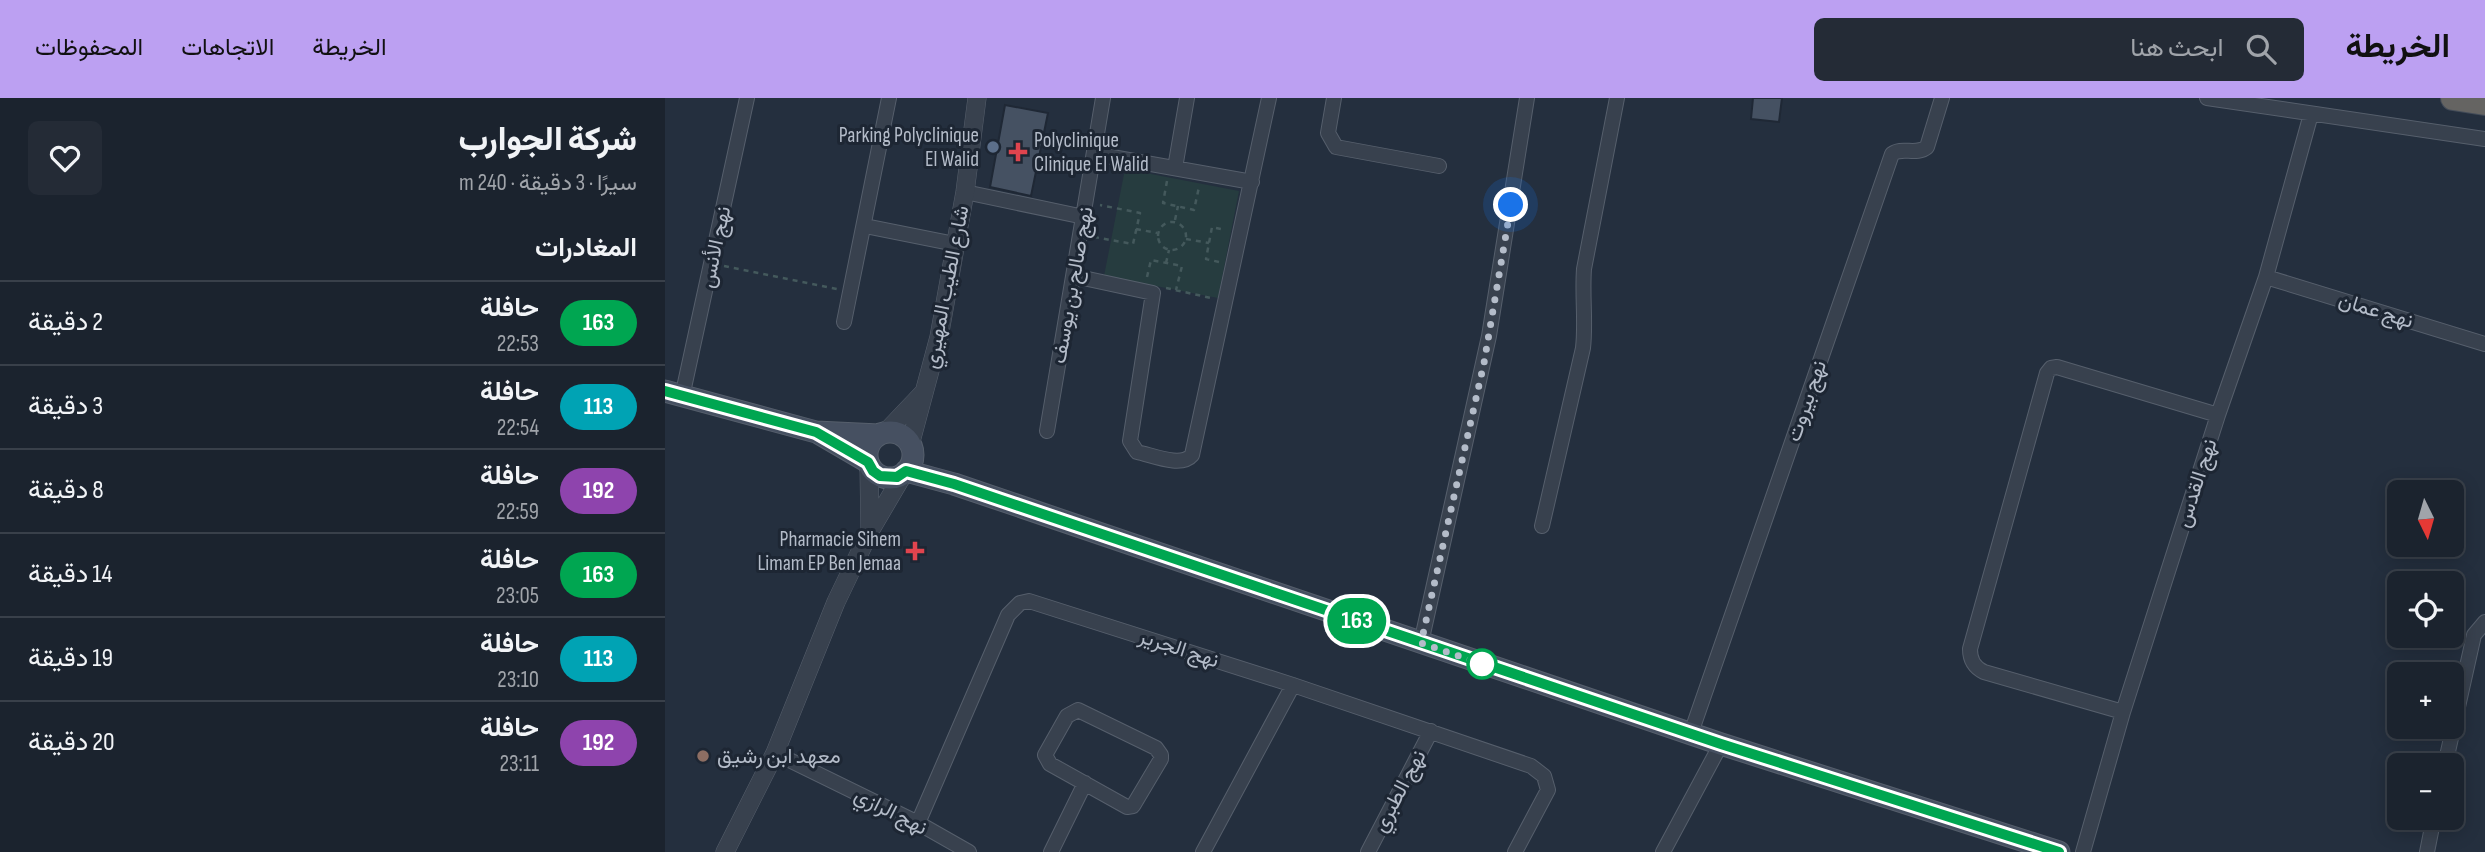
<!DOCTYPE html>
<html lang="ar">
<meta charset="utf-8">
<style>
body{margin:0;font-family:"Sofia Sans Condensed",Vazirmatn,sans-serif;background:#242b36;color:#f1f3f6;direction:rtl;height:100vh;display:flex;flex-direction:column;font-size:26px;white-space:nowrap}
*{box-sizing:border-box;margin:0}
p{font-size:23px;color:#a0a4aa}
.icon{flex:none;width:38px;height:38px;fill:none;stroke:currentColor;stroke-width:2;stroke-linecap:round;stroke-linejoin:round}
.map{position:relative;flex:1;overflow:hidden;direction:ltr}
.side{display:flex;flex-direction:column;background:#1b232e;width:665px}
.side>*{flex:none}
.badge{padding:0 14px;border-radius:23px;font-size:24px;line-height:46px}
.needle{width:46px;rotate:175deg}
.controls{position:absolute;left:1722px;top:382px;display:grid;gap:14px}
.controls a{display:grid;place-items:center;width:77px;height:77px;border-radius:10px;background:#1b232e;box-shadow:0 4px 18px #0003,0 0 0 2px #39404a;font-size:35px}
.you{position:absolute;width:35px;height:35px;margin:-18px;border:5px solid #fff;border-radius:50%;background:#1a73e8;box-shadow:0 0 0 10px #1a73e833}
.map>.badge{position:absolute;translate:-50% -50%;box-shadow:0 0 0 4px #fff}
h2{padding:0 28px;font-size:26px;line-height:63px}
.round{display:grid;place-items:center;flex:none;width:74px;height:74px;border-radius:10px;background:#242b36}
.summary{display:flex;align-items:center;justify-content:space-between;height:119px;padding:0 28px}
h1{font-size:33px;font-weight:800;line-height:52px}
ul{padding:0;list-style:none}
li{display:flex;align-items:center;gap:21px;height:84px;padding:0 28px;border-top:2px solid #39404a}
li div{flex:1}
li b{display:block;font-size:26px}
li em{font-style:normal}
li .badge{min-width:77px;font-weight:700;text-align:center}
header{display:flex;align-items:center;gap:42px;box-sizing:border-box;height:98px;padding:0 35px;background:#bca0f2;color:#111}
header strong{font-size:33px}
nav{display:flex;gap:38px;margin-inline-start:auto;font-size:24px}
.search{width:490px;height:63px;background:#242b36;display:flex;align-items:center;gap:18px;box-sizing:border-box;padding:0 24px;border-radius:10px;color:#a0a4aa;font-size:26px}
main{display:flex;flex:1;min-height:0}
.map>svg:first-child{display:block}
</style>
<header>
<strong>الخريطة</strong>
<div class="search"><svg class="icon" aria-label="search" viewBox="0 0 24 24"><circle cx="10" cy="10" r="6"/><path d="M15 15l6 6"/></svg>ابحث هنا</div>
<nav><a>الخريطة</a><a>الاتجاهات</a><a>المحفوظات</a></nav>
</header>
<main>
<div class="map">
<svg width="1820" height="754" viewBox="0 0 1820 754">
<rect width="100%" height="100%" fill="#242f3e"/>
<path fill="#263c3f" d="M 460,71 L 574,93 L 553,200 L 439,178 Z"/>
<path fill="#455162" stroke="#1f2835" stroke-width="2" d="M 1088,0 L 1117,0 L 1114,24 L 1086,21 Z
M 340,7 L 383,15 L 366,98 L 325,89 Z"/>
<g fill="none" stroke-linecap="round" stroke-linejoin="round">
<g stroke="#565f6c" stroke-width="16">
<path id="minor" d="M 669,0 L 663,35 L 671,49 L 774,68
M 1542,0 L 1820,41
M 430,56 L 587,84
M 510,70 L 522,0
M 300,94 L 419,119
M 200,128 L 290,146
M 409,178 L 488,195 L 465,343 L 472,354 C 487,357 516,370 527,357 L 604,0
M 1601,179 L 1820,246
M 179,224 L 224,0
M 17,299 L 82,0
M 382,333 L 438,0
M 877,428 L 918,250 C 921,224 917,198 919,171 L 952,0
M 756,545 L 824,238 L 862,0
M 413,612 L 491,650 L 496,657 L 496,661 L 468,708 L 462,709 L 385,666 L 380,657 L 402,618 Z
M 1458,614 L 1319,574 C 1309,569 1305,562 1305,551 L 1382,275 L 1386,270 L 1392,269 L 1553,317
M 1026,635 L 1227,56 C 1237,48 1251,58 1262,49 L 1277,0
M 110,655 L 253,725 L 304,754
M 1780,667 L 1809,537 L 1820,524
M 253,725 L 343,517 L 355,505 L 364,503 L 628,587 L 866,668 L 879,678 L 883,692 L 850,754
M 386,754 L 420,685
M 538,754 L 628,587
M 703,754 L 766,633
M 998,754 L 1056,646
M 1418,754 L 1458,614 L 1553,317 L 1601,179 L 1646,16
M 1762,754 L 1769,719"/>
</g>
<g stroke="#565f6c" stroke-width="19">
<path id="tertiary" d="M 220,335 L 259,294
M 245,347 L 274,239 L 300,94 L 312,0
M 204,366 L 205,433
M 60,754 L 110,655 L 171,504 L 205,433 L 239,375"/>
</g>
<g stroke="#565f6c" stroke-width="23">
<path id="secondary" d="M 0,293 L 151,334 L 214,337
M202 357a23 23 0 1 1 46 0a23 23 0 1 1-46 0Z
M 155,336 L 203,364
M 241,373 L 289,386 L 1056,646 L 1394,754"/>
</g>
<g stroke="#434c59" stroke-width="26">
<path id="trunk" d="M 1788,0 L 1820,5"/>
</g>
<path stroke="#44595c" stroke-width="2.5" stroke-dasharray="5 5" stroke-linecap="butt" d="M 502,83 L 498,105 L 529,112 L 534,89
M 510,122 L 513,108
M493 138a14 14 0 1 1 28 0a14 14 0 1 1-28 0Z
M 471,131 L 492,135
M 429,139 L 468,146 L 475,115 L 435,107
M 521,141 L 544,145
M 554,164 L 541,161 L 547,129 L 560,132
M 501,165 L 504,152
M 59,168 L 172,191
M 482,179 L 486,162 L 517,168 L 511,192
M 501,190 L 546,200"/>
<use href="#minor" stroke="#38414e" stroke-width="14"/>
<use href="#tertiary" stroke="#38414e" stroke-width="18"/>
<use href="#secondary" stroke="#465061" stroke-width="21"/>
<use href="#trunk" stroke="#656462" stroke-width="24"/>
</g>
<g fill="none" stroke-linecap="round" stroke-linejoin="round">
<g stroke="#fff" stroke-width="16">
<path id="line" d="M 0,293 L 151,334 L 203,364 L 208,373 L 215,378 L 232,379 L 241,373 L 289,386 L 1056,646 L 1394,754"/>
</g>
<use href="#line" stroke="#00a651" stroke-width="10"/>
<path stroke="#b4bcc9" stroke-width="7" stroke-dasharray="0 12.6" d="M 817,566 L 756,545 L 819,265 L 846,107"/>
</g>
<circle fill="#5c6f8a" stroke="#1d2633" stroke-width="2.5" cx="328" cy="49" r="7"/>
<g fill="#e0444e" stroke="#1d2633" stroke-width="2.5">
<path d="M349.5 43.5h7v7h7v7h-7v7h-7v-7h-7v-7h7z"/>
<path d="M246.5 442.5h7v7h7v7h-7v7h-7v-7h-7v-7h7z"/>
</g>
<circle fill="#fff" stroke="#00a651" stroke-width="3.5" cx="817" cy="566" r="14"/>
<circle fill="#8d6e63" stroke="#1d2633" stroke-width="2.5" cx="38" cy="658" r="7"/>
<g text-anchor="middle" stroke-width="6" stroke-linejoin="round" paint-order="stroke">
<g font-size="21" fill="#b4bcc9" stroke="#1d2633" text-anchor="end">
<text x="314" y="44">Parking Polyclinique<tspan x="314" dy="24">El Walid</tspan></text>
<text x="369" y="49" text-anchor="start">Polyclinique<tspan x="369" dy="24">Clinique El Walid</tspan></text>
<text x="236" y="448">Pharmacie Sihem<tspan x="236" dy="24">Limam EP Ben Jemaa</tspan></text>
<text x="52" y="665" text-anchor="start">معهد ابن رشيق</text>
</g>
<g font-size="21" fill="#b4bcc9" stroke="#1d2633">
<text transform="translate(50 149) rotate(-78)" y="7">نهج الأنس</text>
<text transform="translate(407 187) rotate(-80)" y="7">نهج صالح بن يوسف</text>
<text transform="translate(281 189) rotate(-79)" y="7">شارع الطيب المهيري</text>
<text transform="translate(1711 212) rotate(17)" y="7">نهج عمان</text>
<text transform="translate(1141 303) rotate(-71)" y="7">نهج بيروت</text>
<text transform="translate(1531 385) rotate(-72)" y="7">نهج القدس</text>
<text transform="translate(514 550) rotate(18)" y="7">نهج الجرير</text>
<text transform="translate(734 693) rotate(-62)" y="7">نهج الطبري</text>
<text transform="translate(226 713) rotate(27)" y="7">نهج الرازي</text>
</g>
</g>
</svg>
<div class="controls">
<a><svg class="needle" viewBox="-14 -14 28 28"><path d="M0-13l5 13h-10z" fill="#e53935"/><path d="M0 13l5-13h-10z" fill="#a0a4aa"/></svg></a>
<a><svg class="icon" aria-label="locate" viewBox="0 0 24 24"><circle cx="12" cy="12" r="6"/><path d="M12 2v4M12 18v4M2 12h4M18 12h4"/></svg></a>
<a>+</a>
<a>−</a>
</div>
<div class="you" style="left:846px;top:107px"></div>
<b class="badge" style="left:692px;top:523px;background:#00a651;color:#fff">163</b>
</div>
<section class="side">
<div class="summary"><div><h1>شركة الجوارب</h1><p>سيرًا · 3 دقيقة · 240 m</p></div><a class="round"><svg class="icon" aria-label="heart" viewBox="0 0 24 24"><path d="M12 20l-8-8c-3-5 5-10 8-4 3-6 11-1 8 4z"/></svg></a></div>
<h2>المغادرات</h2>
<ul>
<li><span class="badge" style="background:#00a651;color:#fff">163</span><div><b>حافلة</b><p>22:53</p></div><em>2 دقيقة</em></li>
<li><span class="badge" style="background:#00a3b4;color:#fff">113</span><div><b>حافلة</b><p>22:54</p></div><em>3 دقيقة</em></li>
<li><span class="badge" style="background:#8e44ad;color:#fff">192</span><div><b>حافلة</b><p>22:59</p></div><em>8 دقيقة</em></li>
<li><span class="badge" style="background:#00a651;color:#fff">163</span><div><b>حافلة</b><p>23:05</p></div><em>14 دقيقة</em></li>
<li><span class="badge" style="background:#00a3b4;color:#fff">113</span><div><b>حافلة</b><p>23:10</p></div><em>19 دقيقة</em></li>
<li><span class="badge" style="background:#8e44ad;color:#fff">192</span><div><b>حافلة</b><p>23:11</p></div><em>20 دقيقة</em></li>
</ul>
</section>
</main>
